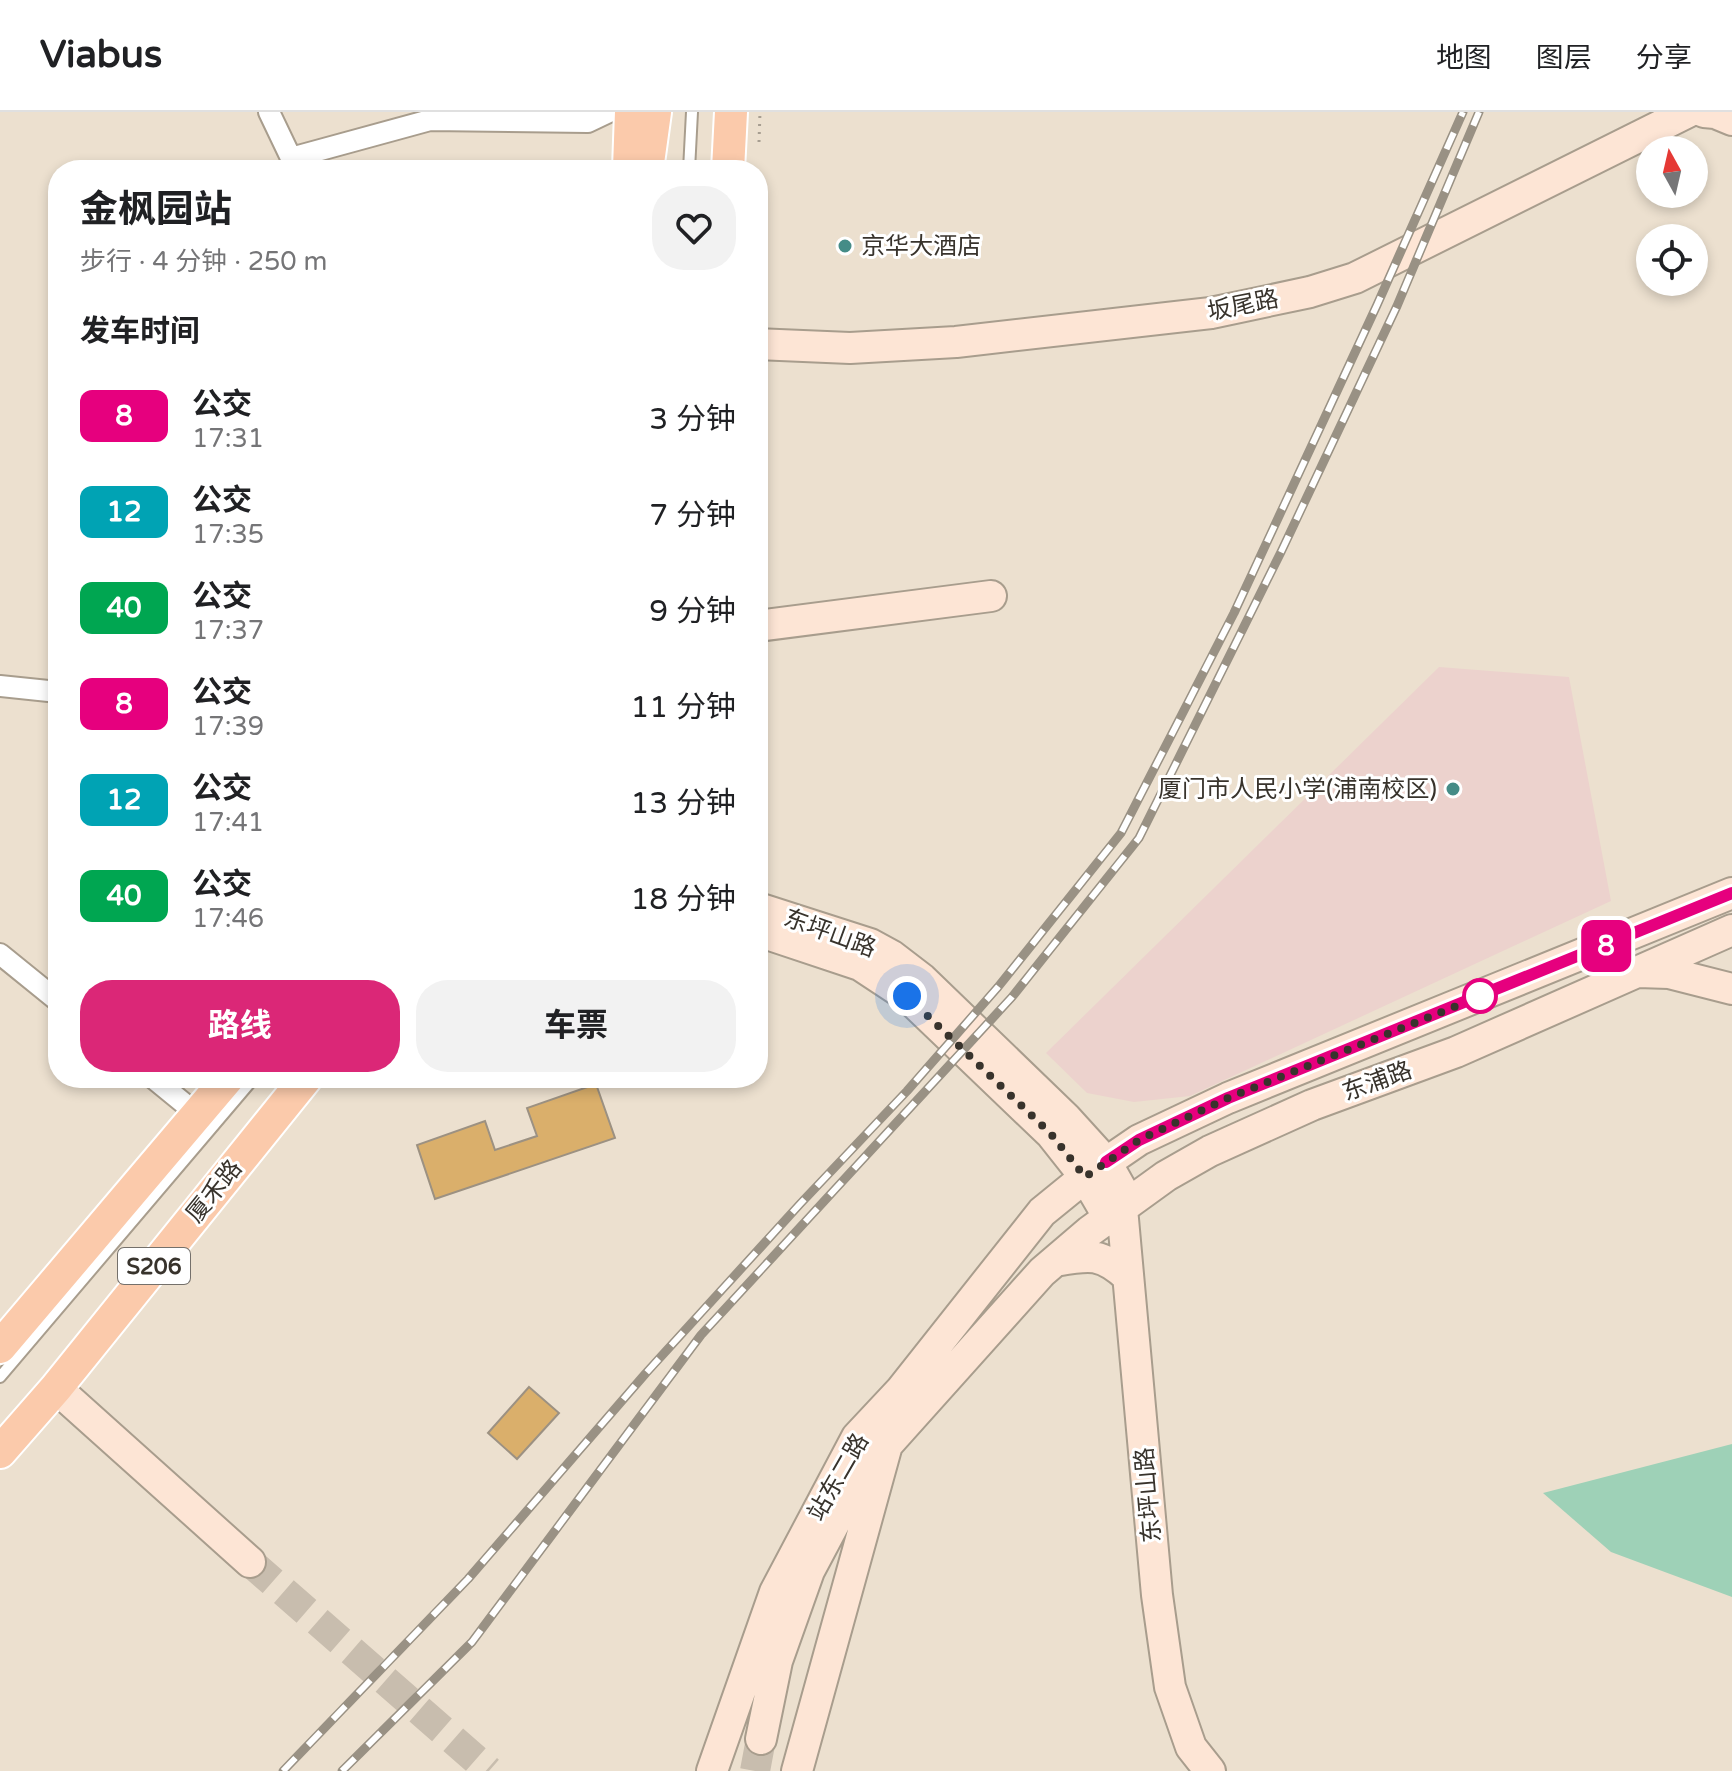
<!DOCTYPE html>
<html lang="zh">
<meta charset="utf-8">
<style>
body{margin:0;font-family:"Varela Round","Noto Sans SC",sans-serif;background:#f2f2f2;color:#202124;height:100vh;display:flex;flex-direction:column;font-size:30px;white-space:nowrap}
*{box-sizing:border-box;margin:0}
p{font-size:26px;color:#757577}
.icon{flex:none;width:44px;height:44px;fill:none;stroke:currentColor;stroke-width:2;stroke-linecap:round;stroke-linejoin:round}
.map{position:relative;flex:1;overflow:hidden}
.sheet{position:absolute;left:48px;top:48px;width:720px;height:928px;display:flex;flex-direction:column;background:#fff;border-radius:32px;box-shadow:0 4px 12px #0003}
.sheet>*{flex:none}
.badge{padding:0 16px;border-radius:12px;font-size:28px;line-height:52px}
.needle{width:52px;rotate:352deg}
.buttons{position:absolute;left:1636px;top:24px;display:grid;gap:16px}
.buttons a{display:grid;place-items:center;width:72px;height:72px;border-radius:50%;background:#fff;box-shadow:0 4px 12px #0003;font-size:40px}
.you{position:absolute;width:40px;height:40px;margin:-20px;border:6px solid #fff;border-radius:50%;background:#1a73e8;box-shadow:0 0 0 12px #1a73e833}
.map>.badge{position:absolute;translate:-50% -50%;box-shadow:0 0 0 4px #fff}
h2{padding:0 32px;font-size:30px;line-height:72px}
.round{display:grid;place-items:center;flex:none;width:84px;height:84px;border-radius:32px;background:#f2f2f2}
.headline{display:flex;align-items:center;justify-content:space-between;height:136px;padding:0 32px}
h1{font-size:38px;font-weight:700;line-height:60px}
.action{display:flex;gap:16px;margin-top:auto;padding:16px 32px}
.action a{flex:1;height:92px;border-radius:32px;background:#db2777;color:#fff;font-size:32px;font-weight:700;line-height:92px;text-align:center}
.action a+a{background:#f2f2f2;color:#202124}
ul{padding:0;list-style:none}
li{display:flex;align-items:center;gap:24px;height:96px;padding:0 32px}
li div{flex:1}
li b{display:block;font-size:30px}
li em{font-style:normal}
li .badge{min-width:88px;font-weight:700;text-align:center}
header{display:flex;align-items:center;gap:48px;box-sizing:border-box;height:112px;padding:0 40px;background:#fff;border-bottom:2px solid #e0e0e0}
header strong{font-size:38px}
nav{display:flex;gap:44px;margin-inline-start:auto;font-size:28px}
.map>svg:first-child{display:block}
</style>
<header>
<strong>Viabus</strong>
<nav><a>地图</a><a>图层</a><a>分享</a></nav>
</header>
<div class="map">
<svg width="1732" height="1659" viewBox="0 0 1732 1659">
<rect width="100%" height="100%" fill="#ece0cf"/>
<path fill="#ecd2cd" d="M 1439,555 L 1569,565 L 1611,789 L 1190,984 L 1134,990 L 1087,981 L 1046,941 Z"/>
<path fill="#9ed1b7" d="M 1732,1332 L 1732,1485 L 1611,1440 L 1543,1381 Z"/>
<path fill="#daaf6b" stroke="#9c9182" stroke-width="2" d="M 596,972 L 615,1026 L 435,1087 L 417,1033 L 485,1009 L 495,1038 L 537,1024 L 527,996 Z
M 529,1275 L 559,1301 L 517,1347 L 488,1321 Z"/>
<g fill="none" stroke-linecap="round" stroke-linejoin="round">
<path stroke="#c8bdae" stroke-width="30" stroke-dasharray="30 15" stroke-linecap="butt" d="M 250,1450 L 489,1659
M 755,1659 L 761,1627"/>
<g stroke="#a89d8d" stroke-width="14">
<path id="lane" d="M 689,58 L 692,0
M 0,1265 L 254,966"/>
</g>
<g stroke="#a89d8d" stroke-width="24">
<path id="street" d="M 269,0 L 291,46 L 430,8 L 588,10 L 609,0
M 0,574 L 58,580
M 0,842 L 58,889
M 153,966 L 197,1002"/>
</g>
<g stroke="#a89d8d" stroke-width="34">
<path id="secondary" d="M 1704,0 L 1715,1 L 1732,8
M 758,232 L 850,236 L 956,230 L 1211,201 L 1310,180 L 1355,166 L 1688,0
M 758,514 L 991,484
M 758,796 L 870,832 L 892,844 L 922,867 L 1066,1006 L 1106,1050 L 1129,1091
M 758,819 L 860,853 L 907,884 L 1051,1022 L 1085,1065 L 1109,1106
M 1638,860 L 1669,861 L 1732,877
M 1122,1096 L 1157,1483 L 1170,1575 L 1191,1635 L 1210,1659
M 1055,1149 C 1089,1143 1101,1140 1128,1165
M 56,1276 L 250,1450
M 761,1627 L 777,1549 L 809,1459 L 860,1363 L 878,1343
M 712,1659 L 775,1480 L 857,1325 L 901,1278 L 1042,1100 L 1085,1065 L 1139,1028 L 1228,986 L 1732,781
M 797,1659 L 887,1333 L 1042,1160 L 1090,1119 L 1166,1064 L 1210,1039 L 1312,993 L 1456,940 L 1732,818"/>
</g>
<g stroke="#fff" stroke-width="36">
<path id="primary" d="M 629,57 L 631,0
M 647,58 L 655,0
M 728,58 L 731,0
M 0,1235 L 228,966
M 0,1340 L 56,1276 L 306,966"/>
</g>
<path stroke="#a79e91" stroke-width="3" stroke-dasharray="2 6" stroke-linecap="butt" d="M 759,30 L 760,0"/>
<use href="#lane" stroke="#fff" stroke-width="10"/>
<use href="#street" stroke="#fff" stroke-width="20"/>
<use href="#secondary" stroke="#fde5d5" stroke-width="30"/>
<use href="#primary" stroke="#fbcaab" stroke-width="32"/>
<g stroke="#999184" stroke-width="9">
<path id="rail" d="M 283,1659 L 468,1467 L 646,1261 L 800,1092 L 907,979 L 998,875 L 1121,721 L 1234,501 L 1377,193 L 1463,0
M 342,1659 L 472,1530 L 701,1223 L 1012,885 L 1139,726 L 1281,440 L 1397,194 L 1479,0"/>
</g>
<use href="#rail" stroke="#fff" stroke-width="6" stroke-dasharray="18" stroke-linecap="butt"/>
</g>
<g fill="none" stroke-linecap="round" stroke-linejoin="round">
<g stroke="#fff" stroke-width="18">
<path id="line" d="M 1106,1050 L 1139,1028 L 1228,986 L 1732,781"/>
</g>
<use href="#line" stroke="#e6007e" stroke-width="12"/>
<path stroke="#38332c" stroke-width="8" stroke-dasharray="0 14.4" d="M 907,884 L 1051,1022 L 1085,1065 L 1139,1028 L 1228,986 L 1489,881 L 1480,884"/>
</g>
<g fill="#458c87" stroke="#fff" stroke-width="3">
<circle cx="845" cy="134" r="8"/>
<circle cx="1453" cy="677" r="8"/>
</g>
<circle fill="#fff" stroke="#e6007e" stroke-width="4" cx="1480" cy="884" r="16"/>
<g text-anchor="middle" stroke-width="6" stroke-linejoin="round" paint-order="stroke">
<rect fill="#fff" stroke="#74706b" stroke-width="2" x="118" y="1136" width="72" height="36" rx="6"/>
<g font-size="22" font-weight="bold" fill="#38332c">
<text x="154" y="1162">S206</text>
</g>
<g font-size="24" fill="#38332c" stroke="#fff" text-anchor="start">
<text x="861" y="142">京华大酒店</text>
<text x="1437" y="685" text-anchor="end">厦门市人民小学(浦南校区)</text>
</g>
<g font-size="24" fill="#38332c" stroke="#fff">
<text transform="translate(1243 193) rotate(-11)" y="8">坂尾路</text>
<text transform="translate(830 821) rotate(20)" y="8">东坪山路</text>
<text transform="translate(1377 969) rotate(-20)" y="8">东浦路</text>
<text transform="translate(214 1079) rotate(-51)" y="8">厦禾路</text>
<text transform="translate(838 1365) rotate(-60)" y="8">站东二路</text>
<text transform="translate(1148 1383) rotate(-95)" y="8">东坪山路</text>
</g>
</g>
</svg>
<div class="buttons">
<a><svg class="needle" viewBox="-14 -14 28 28"><path d="M0-13l5 13h-10z" fill="#e53935"/><path d="M0 13l5-13h-10z" fill="#757577"/></svg></a>
<a><svg class="icon" aria-label="locate" viewBox="0 0 24 24"><circle cx="12" cy="12" r="6"/><path d="M12 2v4M12 18v4M2 12h4M18 12h4"/></svg></a>
</div>
<div class="you" style="left:907px;top:884px"></div>
<b class="badge" style="left:1606px;top:834px;background:#e6007e;color:#fff">8</b>
<section class="sheet">
<div class="headline"><div><h1>金枫园站</h1><p>步行 · 4 分钟 · 250 m</p></div><a class="round"><svg class="icon" aria-label="heart" viewBox="0 0 24 24"><path d="M12 20l-8-8c-3-5 5-10 8-4 3-6 11-1 8 4z"/></svg></a></div>
<h2>发车时间</h2>
<ul>
<li><span class="badge" style="background:#e6007e;color:#fff">8</span><div><b>公交</b><p>17:31</p></div><em>3 分钟</em></li>
<li><span class="badge" style="background:#00a3b4;color:#fff">12</span><div><b>公交</b><p>17:35</p></div><em>7 分钟</em></li>
<li><span class="badge" style="background:#00a651;color:#fff">40</span><div><b>公交</b><p>17:37</p></div><em>9 分钟</em></li>
<li><span class="badge" style="background:#e6007e;color:#fff">8</span><div><b>公交</b><p>17:39</p></div><em>11 分钟</em></li>
<li><span class="badge" style="background:#00a3b4;color:#fff">12</span><div><b>公交</b><p>17:41</p></div><em>13 分钟</em></li>
<li><span class="badge" style="background:#00a651;color:#fff">40</span><div><b>公交</b><p>17:46</p></div><em>18 分钟</em></li>
</ul>
<div class="action"><a>路线</a><a>车票</a></div>
</section>
</div>
